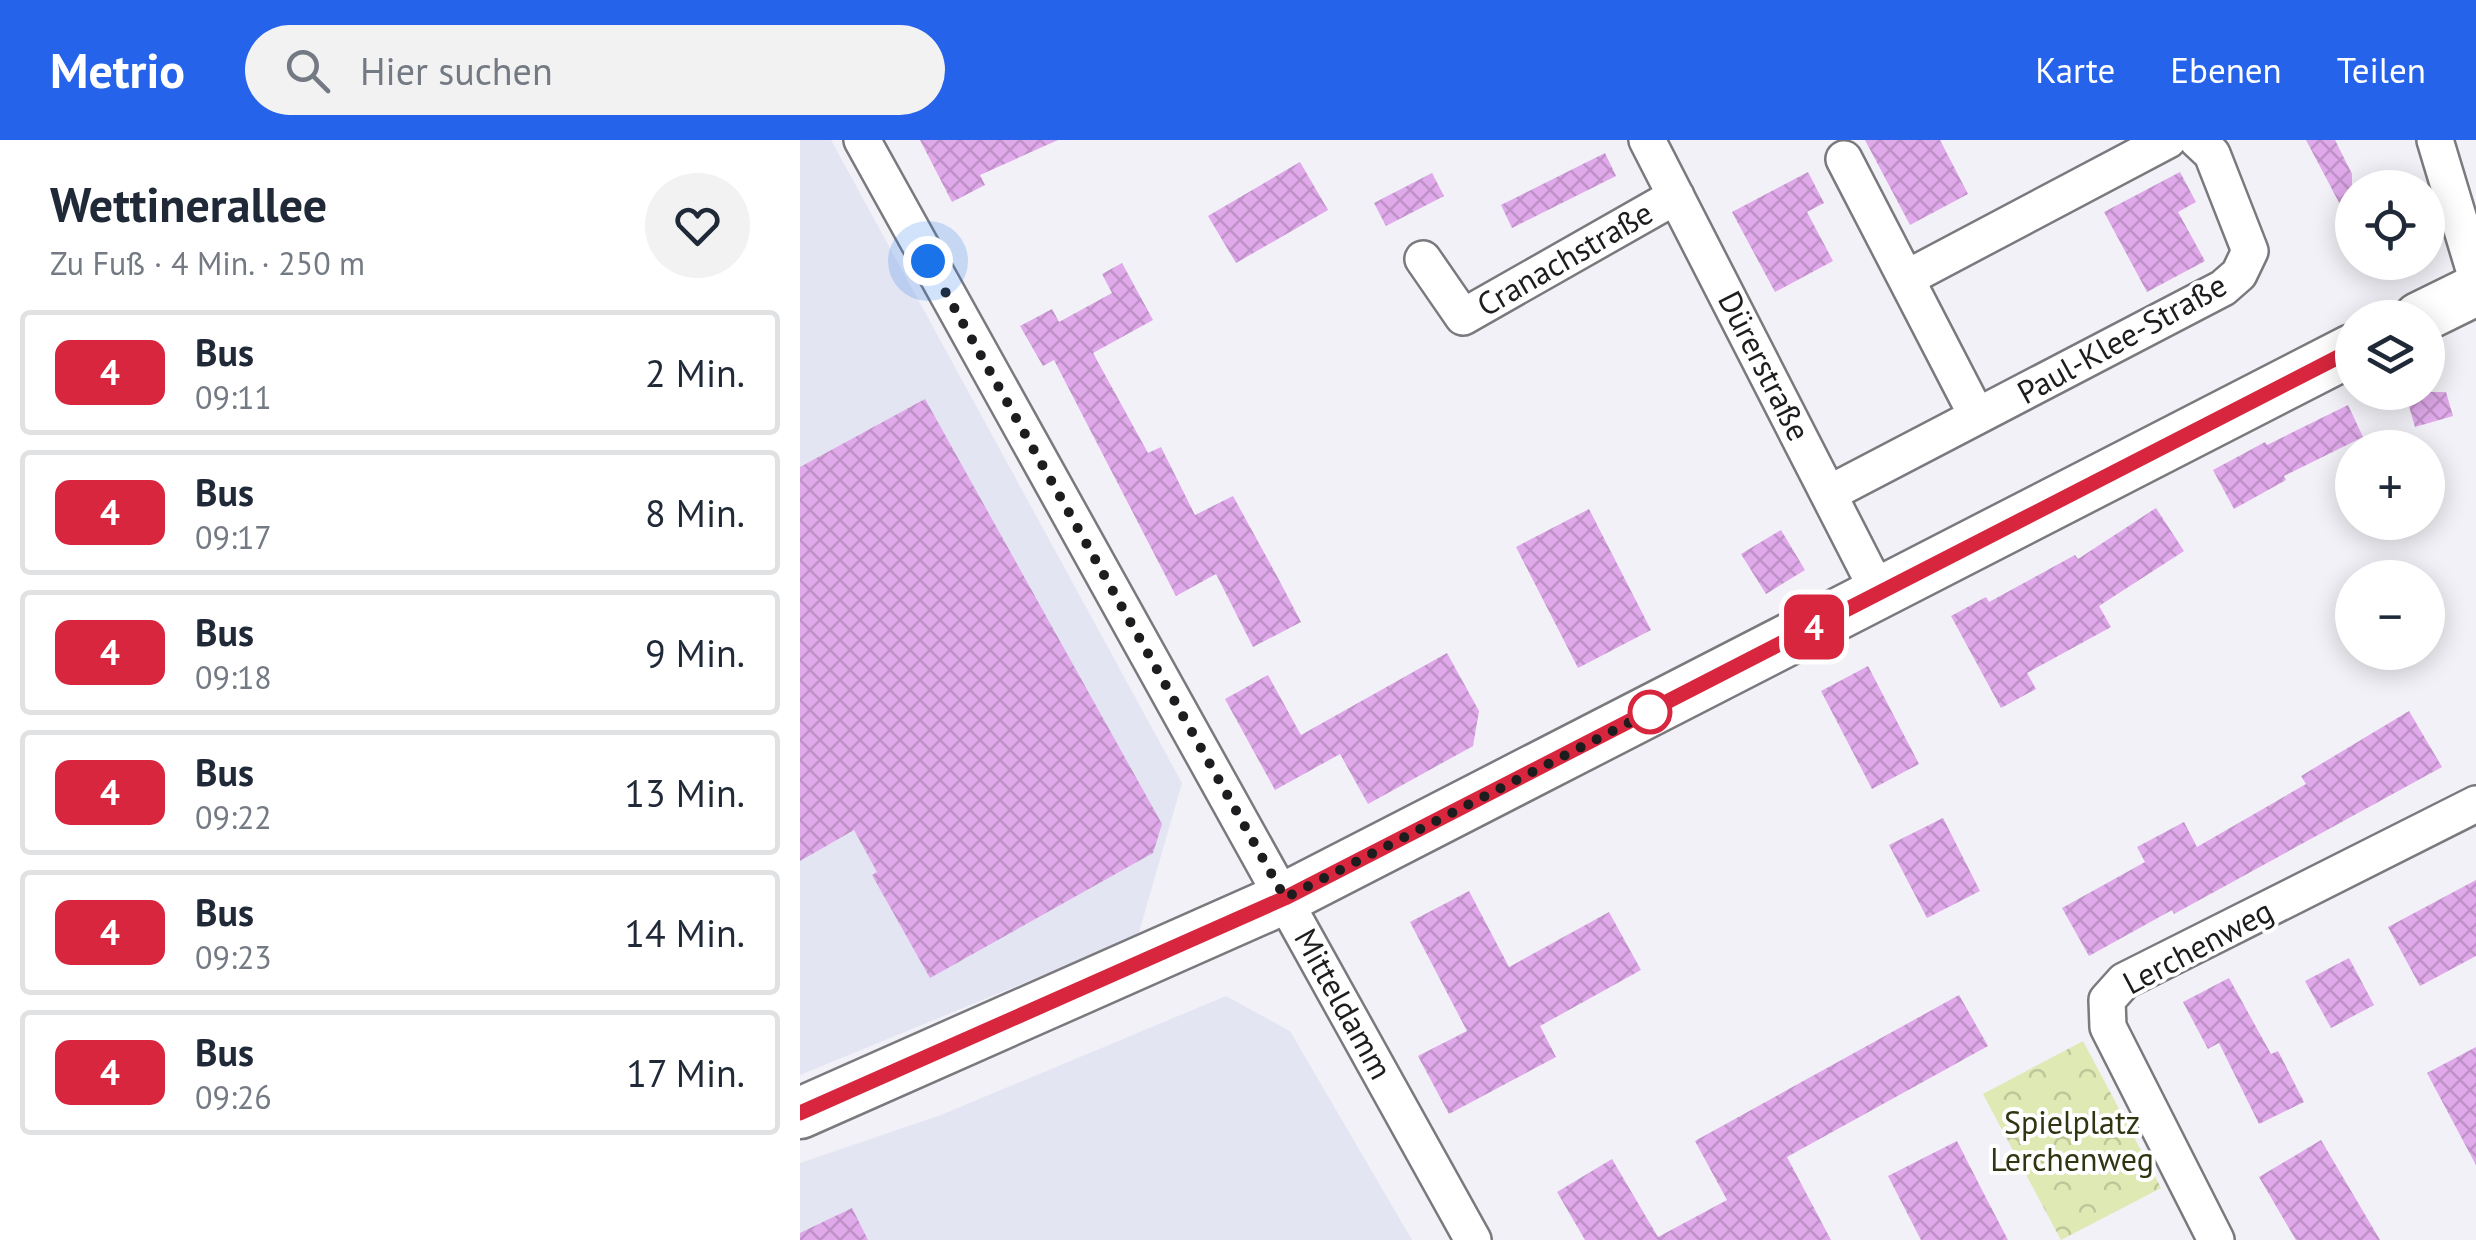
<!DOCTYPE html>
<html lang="de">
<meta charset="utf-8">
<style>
body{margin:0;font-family:"PT Sans",sans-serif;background:#f2f2f3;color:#1f2937;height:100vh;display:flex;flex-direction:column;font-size:38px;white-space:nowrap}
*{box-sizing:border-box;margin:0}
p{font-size:32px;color:#747a83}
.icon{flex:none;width:55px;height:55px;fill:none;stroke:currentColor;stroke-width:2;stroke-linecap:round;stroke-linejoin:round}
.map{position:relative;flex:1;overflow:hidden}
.panel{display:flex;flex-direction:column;background:#fff;width:800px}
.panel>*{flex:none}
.badge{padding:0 20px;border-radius:15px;font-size:35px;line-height:65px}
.fabs{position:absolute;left:1535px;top:30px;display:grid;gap:20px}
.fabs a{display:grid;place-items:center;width:110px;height:110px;border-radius:50%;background:#fff;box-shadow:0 5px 25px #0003;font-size:50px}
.you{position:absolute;width:50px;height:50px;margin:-25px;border:8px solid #fff;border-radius:50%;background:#1a73e8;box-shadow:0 0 0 15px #1a73e833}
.map>.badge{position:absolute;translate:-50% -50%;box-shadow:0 0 0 5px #fff}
.round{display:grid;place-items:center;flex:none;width:105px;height:105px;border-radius:52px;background:#f2f2f3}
.summary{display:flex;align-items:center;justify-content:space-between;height:170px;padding:0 50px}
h1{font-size:48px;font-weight:700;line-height:75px}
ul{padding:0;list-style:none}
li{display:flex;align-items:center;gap:30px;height:125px;margin:0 20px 15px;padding:0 30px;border:5px solid #e0e1e3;border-radius:10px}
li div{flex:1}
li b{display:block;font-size:38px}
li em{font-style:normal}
li .badge{min-width:110px;font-weight:700;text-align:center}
header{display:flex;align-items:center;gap:60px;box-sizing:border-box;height:140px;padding:0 50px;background:#2563eb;color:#fff}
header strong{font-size:48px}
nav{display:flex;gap:55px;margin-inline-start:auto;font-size:35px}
.search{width:700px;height:90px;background:#f2f2f3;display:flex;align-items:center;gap:25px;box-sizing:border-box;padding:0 35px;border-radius:55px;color:#747a83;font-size:38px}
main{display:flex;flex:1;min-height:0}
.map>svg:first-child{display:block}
</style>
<header>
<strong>Metrio</strong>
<div class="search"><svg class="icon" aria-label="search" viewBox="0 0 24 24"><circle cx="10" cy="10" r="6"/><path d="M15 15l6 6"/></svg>Hier suchen</div>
<nav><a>Karte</a><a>Ebenen</a><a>Teilen</a></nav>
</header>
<main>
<section class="panel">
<div class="summary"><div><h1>Wettinerallee</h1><p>Zu Fuß · 4 Min. · 250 m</p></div><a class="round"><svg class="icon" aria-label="heart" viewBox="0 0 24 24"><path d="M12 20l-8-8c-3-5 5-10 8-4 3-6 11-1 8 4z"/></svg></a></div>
<ul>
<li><span class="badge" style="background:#d7263d;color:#fff">4</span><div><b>Bus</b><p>09:11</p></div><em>2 Min.</em></li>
<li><span class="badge" style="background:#d7263d;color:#fff">4</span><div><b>Bus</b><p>09:17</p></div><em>8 Min.</em></li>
<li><span class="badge" style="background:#d7263d;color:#fff">4</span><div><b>Bus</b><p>09:18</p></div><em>9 Min.</em></li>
<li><span class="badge" style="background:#d7263d;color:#fff">4</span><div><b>Bus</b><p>09:22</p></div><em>13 Min.</em></li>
<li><span class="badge" style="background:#d7263d;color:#fff">4</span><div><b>Bus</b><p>09:23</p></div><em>14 Min.</em></li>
<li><span class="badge" style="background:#d7263d;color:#fff">4</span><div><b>Bus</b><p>09:26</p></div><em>17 Min.</em></li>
</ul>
</section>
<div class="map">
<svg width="1676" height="1100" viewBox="0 0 1676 1100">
<defs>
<pattern id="forest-crowns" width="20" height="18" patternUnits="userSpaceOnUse" patternTransform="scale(2.5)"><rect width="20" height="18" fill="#dee9b3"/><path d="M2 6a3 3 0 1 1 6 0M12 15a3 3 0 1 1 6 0" fill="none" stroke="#bec79a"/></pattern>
<pattern id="building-cross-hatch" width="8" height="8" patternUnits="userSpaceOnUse" patternTransform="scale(2.5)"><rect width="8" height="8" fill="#dfa9ea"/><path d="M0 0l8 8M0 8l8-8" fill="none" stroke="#bf91c8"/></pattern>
</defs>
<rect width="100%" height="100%" fill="#f1f1f7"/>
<path fill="#e4e5f2" d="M 0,0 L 31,0 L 382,643 L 338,796 L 0,935 Z
M 426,856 L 490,891 L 612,1100 L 0,1100 L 0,1023 L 141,975 Z"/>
<path fill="url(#forest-crowns)" d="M 1283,901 L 1361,1048 L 1261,1100 L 1183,954 Z"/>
<path fill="url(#building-cross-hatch)" d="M 120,0 L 258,0 L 180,35 L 185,45 L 152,62 Z
M 1065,0 L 1140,0 L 1168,54 L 1110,85 Z
M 1506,0 L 1535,0 L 1552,34 L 1552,87 Z
M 805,13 L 816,36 L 712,88 L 701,65 Z
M 500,22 L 528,70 L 436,123 L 408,76 Z
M 1008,32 L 1024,63 L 1007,72 L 1033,121 L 975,152 L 932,72 Z
M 1380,32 L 1396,62 L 1378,72 L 1405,121 L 1347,152 L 1304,72 Z
M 632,33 L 644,56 L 586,86 L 574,63 Z
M 322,123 L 353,180 L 293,213 L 348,313 L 361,307 L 395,375 L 433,356 L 478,438 L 501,482 L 453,507 L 416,434 L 376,456 L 254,220 L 243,226 L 220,186 L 252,169 L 259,182 L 312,153 L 302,134 Z
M 1605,252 L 1646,252 L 1653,276 L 1615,287 Z
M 125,259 L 362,684 L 353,713 L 130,838 L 72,735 L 77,732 L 54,690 L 0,721 L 0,327 Z
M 1548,265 L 1563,297 L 1484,336 L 1486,340 L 1434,369 L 1413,330 L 1465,302 L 1467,305 Z
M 1356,368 L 1384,411 L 1299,466 L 1311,487 L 1227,533 L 1236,549 L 1201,568 L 1151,476 L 1186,457 L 1189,462 L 1275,415 L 1278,419 Z
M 789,369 L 851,490 L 778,528 L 716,407 Z
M 981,390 L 1005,430 L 966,454 L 941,414 Z
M 647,513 L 679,571 L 673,606 L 568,664 L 540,614 L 475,650 L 425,559 L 468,535 L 501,595 Z
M 1068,526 L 1119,624 L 1072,649 L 1021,551 Z
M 1609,571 L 1642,627 L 1374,774 L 1372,770 L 1289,816 L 1262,768 L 1345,722 L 1337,707 L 1384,682 L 1397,707 L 1506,644 L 1501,636 Z
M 1143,678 L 1180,751 L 1127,778 L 1089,705 Z
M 1676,740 L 1676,816 L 1620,846 L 1588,787 Z
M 669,751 L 709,827 L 809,772 L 841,830 L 740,886 L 756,917 L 649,974 L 618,916 L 667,891 L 610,782 Z
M 1549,818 L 1574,865 L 1531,888 L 1505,841 Z
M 1429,838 L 1471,914 L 1478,911 L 1504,962 L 1459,984 L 1419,903 L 1408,909 L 1383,862 Z
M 1159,855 L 1188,906 L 987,1017 L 1031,1100 L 785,1100 L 757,1052 L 812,1019 L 858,1097 L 927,1060 L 895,1001 Z
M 1676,907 L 1676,1025 L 1627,933 Z
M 1521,1000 L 1580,1100 L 1496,1100 L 1459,1037 Z
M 1157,1001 L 1182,1050 L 1208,1100 L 1121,1100 L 1088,1036 Z
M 52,1068 L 68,1100 L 0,1100 L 0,1093 Z"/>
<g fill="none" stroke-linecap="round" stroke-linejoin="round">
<g stroke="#79797e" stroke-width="40">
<path id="street" d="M 62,0 L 673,1100
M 847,0 L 1079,453
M 1635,0 L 1676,136
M 1044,19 L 1177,276
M 623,119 L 663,177 L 876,56
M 1107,138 L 1368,0
M 1030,353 L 1423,148 L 1439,134 L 1450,111 L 1412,14 L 1397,0
M 1416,1100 L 1308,887 L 1307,860 L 1324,841 L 1676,664"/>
</g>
<g stroke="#79797e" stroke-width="55">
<path id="secondary" d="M 1619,178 L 1676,150
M 0,973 L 485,758 L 1552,210"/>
</g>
<use href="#street" stroke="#fff" stroke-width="35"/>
<use href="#secondary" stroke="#fff" stroke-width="50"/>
</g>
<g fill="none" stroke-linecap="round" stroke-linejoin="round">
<g stroke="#fff" stroke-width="22">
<path id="line" d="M 0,973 L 485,758 L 1552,210"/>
</g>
<use href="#line" stroke="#d7263d" stroke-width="15"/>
<path stroke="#1d1d1f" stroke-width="10" stroke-dasharray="0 18" d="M 128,121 L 485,758 L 850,572"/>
</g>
<circle fill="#fff" stroke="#d7263d" stroke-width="5" cx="850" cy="572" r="20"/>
<g text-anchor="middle" stroke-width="8" stroke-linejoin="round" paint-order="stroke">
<g font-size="32" fill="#1d1d1f" stroke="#fff">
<text transform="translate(765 119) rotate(-30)" y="11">Cranachstraße</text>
<text transform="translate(1322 199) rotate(-29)" y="11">Paul-Klee-Straße</text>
<text transform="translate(964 226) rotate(63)" y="11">Dürerstraße</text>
<text transform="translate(1398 807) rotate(-28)" y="11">Lerchenweg</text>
<text transform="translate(543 864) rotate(61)" y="11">Mitteldamm</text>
</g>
<g font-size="32" fill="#303512" stroke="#fff">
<text x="1272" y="994">Spielplatz<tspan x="1272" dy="37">Lerchenweg</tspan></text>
</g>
</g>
</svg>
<div class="fabs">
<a><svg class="icon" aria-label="locate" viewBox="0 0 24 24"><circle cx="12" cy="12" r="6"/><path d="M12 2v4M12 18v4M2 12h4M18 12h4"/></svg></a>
<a><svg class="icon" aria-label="layers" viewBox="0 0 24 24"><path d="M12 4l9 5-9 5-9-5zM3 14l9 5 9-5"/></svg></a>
<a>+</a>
<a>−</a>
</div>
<div class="you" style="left:128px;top:121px"></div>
<b class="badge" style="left:1014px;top:487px;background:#d7263d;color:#fff">4</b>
</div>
</main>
